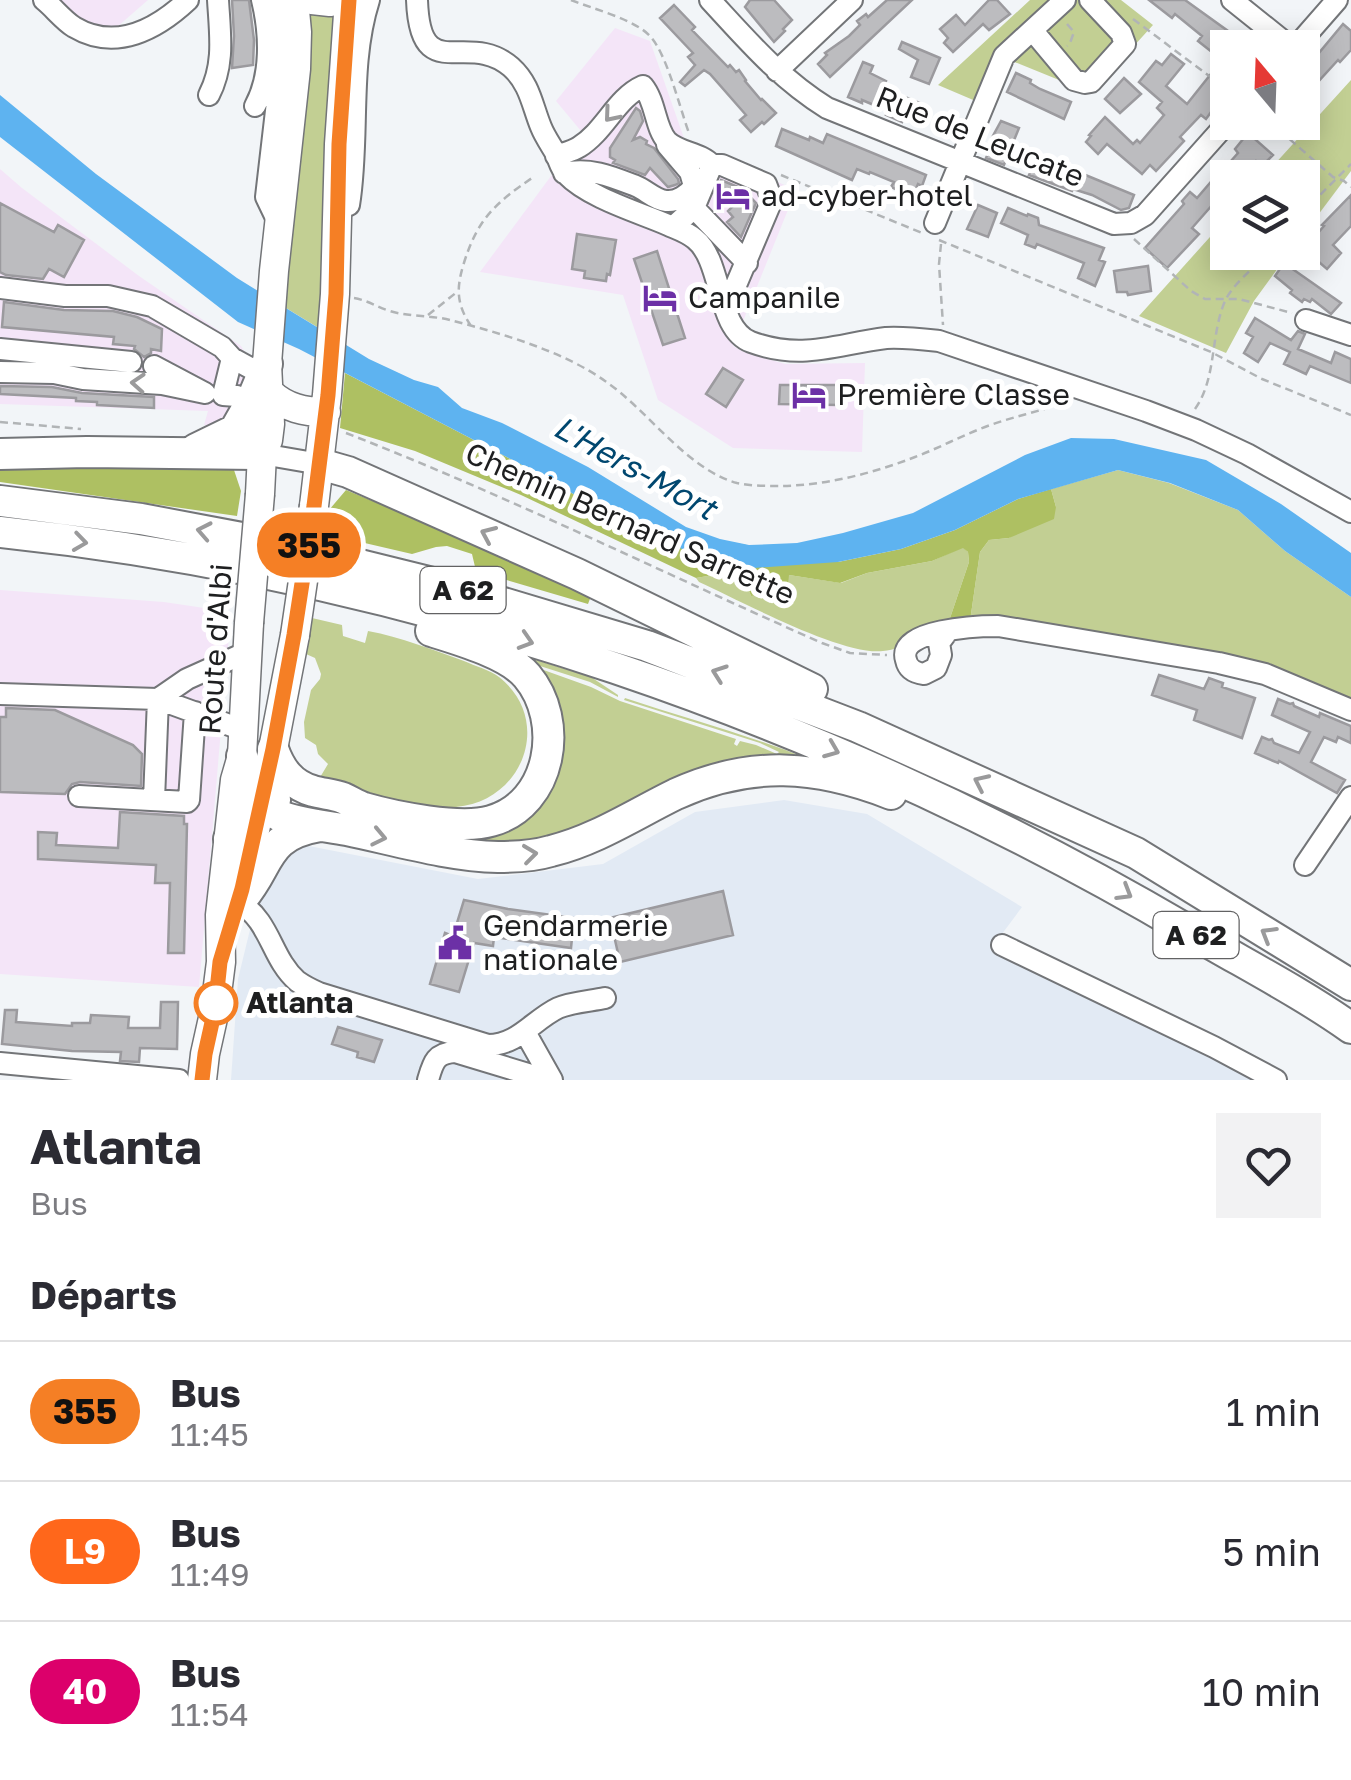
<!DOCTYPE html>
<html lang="fr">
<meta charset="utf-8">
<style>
body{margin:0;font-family:"Golos Text",sans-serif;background:#f2f2f3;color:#2b2b33;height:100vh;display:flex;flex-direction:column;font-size:38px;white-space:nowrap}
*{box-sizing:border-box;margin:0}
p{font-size:32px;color:#7c7c81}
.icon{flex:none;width:55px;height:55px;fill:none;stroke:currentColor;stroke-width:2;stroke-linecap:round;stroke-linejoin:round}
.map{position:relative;height:1080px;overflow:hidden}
.panel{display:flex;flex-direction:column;background:#fff;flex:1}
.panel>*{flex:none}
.badge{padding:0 20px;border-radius:32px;font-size:35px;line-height:65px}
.needle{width:65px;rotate:341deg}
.tools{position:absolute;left:1210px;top:30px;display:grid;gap:20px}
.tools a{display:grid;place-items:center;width:110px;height:110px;border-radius:0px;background:#fff;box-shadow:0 5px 25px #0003;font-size:50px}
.map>.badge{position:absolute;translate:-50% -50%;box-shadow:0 0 0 5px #fff}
h2{padding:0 30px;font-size:38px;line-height:90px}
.round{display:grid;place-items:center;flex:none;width:105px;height:105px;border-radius:0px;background:#f2f2f3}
.summary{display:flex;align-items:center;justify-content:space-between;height:170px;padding:0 30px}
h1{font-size:48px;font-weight:700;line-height:75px}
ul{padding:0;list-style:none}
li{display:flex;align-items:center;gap:30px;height:140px;padding:0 30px;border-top:2px solid #e1e1e2}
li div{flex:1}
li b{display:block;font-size:38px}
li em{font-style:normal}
li .badge{min-width:110px;font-weight:700;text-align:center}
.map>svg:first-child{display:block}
</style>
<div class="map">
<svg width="1351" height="1080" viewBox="0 0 1351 1080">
<rect width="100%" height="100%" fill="#f2f5f8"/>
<path fill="#f4e5f8" d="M 34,0 L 148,0 L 94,47 L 48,19 Z
M 615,28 L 650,41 L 685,141 L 796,190 L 733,346 L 744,352 L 785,364 L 865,363 L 862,452 L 733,448 L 658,400 L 623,295 L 480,272 L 551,176 L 581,131 L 556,101 Z
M 0,169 L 22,188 L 139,276 L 241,346 L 259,376 L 237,414 L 216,428 L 204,425 L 208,411 L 0,404 Z
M 0,590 L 164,602 L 231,612 L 199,987 L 0,974 Z"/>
<path fill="#e2eaf4" d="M 784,800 L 867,814 L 1022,907 L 990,950 L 1262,1080 L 231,1080 L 238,979 L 264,872 L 278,840 L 478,879 L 603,864 L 695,812 Z"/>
<path fill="#c2cf93" d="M 1030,0 L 1121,0 L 1153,25 L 1091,93 L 1012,61 L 992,108 L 938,85 Z
M 308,10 L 338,10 L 322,330 L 286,308 L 288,275 L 284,274 L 311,47 Z
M 1351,80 L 1351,171 L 1303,235 L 1302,178 L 1263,177 Z
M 1227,218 L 1228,252 L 1289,253 L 1254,301 L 1226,353 L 1139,316 Z
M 1118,470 L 1169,483 L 1238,510 L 1285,551 L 1351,597 L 1351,703 L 1329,693 L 970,621 L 980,552 L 989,540 L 1009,538 L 1056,507 L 1051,489 Z
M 963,547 L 968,552 L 969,562 L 948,624 C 928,633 905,649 883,651 C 842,656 739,600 699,582 L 696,578 L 725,573 L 745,580 L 751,596 L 789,575 L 841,583 L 867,573 L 932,561 Z
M 312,618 L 342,625 L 343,636 L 365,643 L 368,631 C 401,637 433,650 464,661 C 475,666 490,670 499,677 C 554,720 523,802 456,807 C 421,810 363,793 327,785 L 319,779 L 328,764 L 318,754 L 316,745 L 305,738 L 304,722 L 311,690 L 320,679 L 321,674 L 315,658 L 306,654 Z
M 520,655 L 591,677 L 618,695 L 618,697 L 590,682 L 540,666 L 538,668 L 591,687 L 620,701 L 736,739 L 734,744 L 737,746 L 740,741 L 756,745 L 777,754 L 779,752 L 760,743 L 624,700 L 625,698 C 685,718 748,735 806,758 L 531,847 L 464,841 L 484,837 L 545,791 Z"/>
<path fill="#aec062" d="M 345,373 L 524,466 L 623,522 L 838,562 L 901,549 L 955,530 L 1018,499 L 1051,489 L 1056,507 L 1054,519 L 1009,538 L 989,540 L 980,552 L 970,621 L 948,624 L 969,562 L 968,552 L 963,548 L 932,561 L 867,573 L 840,583 L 789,575 L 788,584 L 767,592 L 751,596 L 745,580 L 725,573 L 696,578 L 521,495 L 415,451 L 340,428 Z
M 0,464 L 232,464 L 241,491 L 237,516 L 0,482 Z
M 346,490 L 455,535 L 591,596 L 588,604 L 476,571 L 472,554 L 447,546 L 436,547 L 412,554 L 326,534 L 329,510 Z"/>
<path fill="#5eb3f0" d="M 0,95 L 96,174 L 237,278 L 369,359 L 414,380 L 438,387 L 462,408 L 502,423 L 588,467 L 686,527 L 720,539 L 749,545 L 797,543 L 843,533 L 913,513 L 1025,455 L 1071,438 L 1114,439 L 1206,460 L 1281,504 L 1351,553 L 1351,597 L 1285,551 L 1238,510 L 1170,483 L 1118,470 L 1018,499 L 955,530 L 901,549 L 838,562 L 754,568 L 704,559 L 623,522 L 524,466 L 299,349 L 238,322 L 0,137 Z"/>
<path fill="#bcbcbf" stroke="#9b9a9e" stroke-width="2.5" d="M 232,0 L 249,0 L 254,40 L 253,65 L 232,68 L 234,36 Z
M 750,0 L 774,0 L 792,20 L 783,29 L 785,31 L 774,42 L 745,7 Z
M 887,0 L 912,0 L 830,77 L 818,64 L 827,55 L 825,53 L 849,36 L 860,25 L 857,21 L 866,14 L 868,17 Z
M 989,0 L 997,0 L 1010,14 L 989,30 L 983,24 L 953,52 L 944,43 L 948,38 L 940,29 L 956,15 L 965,25 Z
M 1149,0 L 1185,0 L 1228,31 L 1228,96 L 1217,110 L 1214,108 L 1206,119 L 1201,115 L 1180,137 L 1184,141 L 1156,171 L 1150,165 L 1142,174 L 1107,144 L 1098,154 L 1086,142 L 1091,136 L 1089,135 L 1105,117 L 1133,144 L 1137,140 L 1140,143 L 1164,115 L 1157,108 L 1162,102 L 1139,82 L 1156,61 L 1162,65 L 1171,54 L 1184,64 L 1166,86 L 1187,104 L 1222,60 L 1198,41 L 1202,36 L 1175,14 L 1172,18 Z
M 674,5 L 695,27 L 692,30 L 728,67 L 730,65 L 736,72 L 739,70 L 746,80 L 745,81 L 761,100 L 762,99 L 776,113 L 764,124 L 762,122 L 751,132 L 740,120 L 746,115 L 710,74 L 704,70 L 685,86 L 680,82 L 695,65 L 688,57 L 693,53 L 660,18 Z
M 1343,24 L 1351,31 L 1351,50 L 1340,62 L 1338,60 L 1317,83 L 1304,71 Z
M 902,42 L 940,58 L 929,84 L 911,77 L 918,60 L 899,49 Z
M 863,62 L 873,66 L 870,73 L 886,81 L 883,88 L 922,104 L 916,122 L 903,118 L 902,122 L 886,115 L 888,111 L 862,100 L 862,103 L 848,97 Z
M 1016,73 L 1031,80 L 1030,83 L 1040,89 L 1071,102 L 1064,119 L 1007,92 Z
M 1124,78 L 1141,94 L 1120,113 L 1105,99 Z
M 636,108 L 640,111 L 643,121 L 633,140 L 640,137 L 647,141 L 646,144 L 654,148 L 678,179 L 679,183 L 675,185 L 668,187 L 650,168 L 645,175 L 613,163 L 615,160 L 610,157 L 610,148 Z
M 1001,121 L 1019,128 L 1004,165 L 986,158 L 992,144 L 989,143 Z
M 782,129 L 809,140 L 810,137 L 823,143 L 827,134 L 926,175 L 922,186 L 918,184 L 915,191 L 908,188 L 906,194 L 891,187 L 894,182 L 870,172 L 869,174 L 857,169 L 852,180 L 776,146 Z
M 1248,133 L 1273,155 L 1262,166 L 1256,161 L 1242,178 L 1228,178 L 1228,201 L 1221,195 L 1192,228 L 1199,234 L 1167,268 L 1145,248 L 1184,204 L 1182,201 L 1190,192 L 1197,198 L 1215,177 L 1216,178 L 1238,153 L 1235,149 Z
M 1032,153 L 1134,195 L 1129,208 L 1121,210 L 1092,195 L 1073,189 L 1072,191 L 1029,175 L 1031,171 L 1025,168 Z
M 721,180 L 743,189 L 756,203 L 741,237 L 727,222 L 733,217 L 728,211 L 735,204 L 715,193 Z
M 1351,195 L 1351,226 L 1333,245 L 1341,253 L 1327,269 L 1304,249 L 1324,226 L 1322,225 Z
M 0,203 L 54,232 L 58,225 L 84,240 L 64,277 L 49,269 L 43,279 L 6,275 L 0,272 Z
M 978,205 L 997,213 L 988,237 L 967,229 Z
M 1008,208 L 1027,216 L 1028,214 L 1038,218 L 1039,225 L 1104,248 L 1099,260 L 1105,262 L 1095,286 L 1078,278 L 1084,263 L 1037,244 L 1035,248 L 1025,244 L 1028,235 L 1001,223 Z
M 577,234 L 616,240 L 610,275 L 607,274 L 606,281 L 584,278 L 585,271 L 572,269 Z
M 657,251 L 685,338 L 663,345 L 634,259 Z
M 1284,263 L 1341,303 L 1331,314 L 1312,299 L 1310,302 L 1304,299 L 1302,302 L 1290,293 L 1292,290 L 1275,276 Z
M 1148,266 L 1151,291 L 1128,295 L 1127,292 L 1117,292 L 1114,271 Z
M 4,302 L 64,310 L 113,311 L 137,317 L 162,329 L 161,351 L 151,349 L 151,353 L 144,357 L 134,349 L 135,346 L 113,344 L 114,337 L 2,327 Z
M 1255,318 L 1291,340 L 1298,331 L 1305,334 L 1298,349 L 1331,363 L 1335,352 L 1351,359 L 1351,383 L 1310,366 L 1306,374 L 1284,364 L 1290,352 L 1270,343 L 1258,362 L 1244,353 L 1253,337 L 1246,333 Z
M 723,368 L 743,380 L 726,407 L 706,394 Z
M 780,385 L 838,385 L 838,405 L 779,404 Z
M 0,386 L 52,387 L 82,393 L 154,397 L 154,408 L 97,405 L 97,402 L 76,401 L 76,398 L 0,394 Z
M 1159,675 L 1204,689 L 1209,678 L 1223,683 L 1222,687 L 1255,698 L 1242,738 L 1194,720 L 1197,710 L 1152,695 Z
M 1278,699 L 1290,704 L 1293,703 L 1294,706 L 1319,717 L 1320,713 L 1351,726 L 1351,743 L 1338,737 L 1336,742 L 1324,737 L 1311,762 L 1345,780 L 1337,793 L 1279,761 L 1278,763 L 1255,753 L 1262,737 L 1269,740 L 1272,739 L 1274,743 L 1299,753 L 1310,732 L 1272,715 Z
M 6,708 L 55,710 L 133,745 L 142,754 L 141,786 L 80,782 L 72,784 L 65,794 L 0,792 L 0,717 L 6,717 Z
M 120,812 L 184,816 L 184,824 L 187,824 L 184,953 L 168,953 L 170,883 L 155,883 L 156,865 L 38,859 L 38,832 L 57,833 L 56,845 L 118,848 Z
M 723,891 L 733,935 L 620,962 L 610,918 Z
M 464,900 L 508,909 L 574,918 L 571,948 L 494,937 L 493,946 L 474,943 L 459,992 L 430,984 L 445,933 L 453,936 Z
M 161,1002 L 178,1002 L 177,1049 L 140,1048 L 139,1062 L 120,1061 L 121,1052 L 72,1051 L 2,1044 L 5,1010 L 17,1010 L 16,1022 L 72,1026 L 72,1023 L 90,1023 L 91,1015 L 129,1017 L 128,1028 L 160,1028 Z
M 338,1027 L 382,1040 L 374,1062 L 357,1057 L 358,1052 L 332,1044 Z"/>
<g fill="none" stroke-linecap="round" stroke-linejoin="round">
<g stroke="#737578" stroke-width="24">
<path id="minor" d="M 44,0 C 54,8 63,20 74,27 C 116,52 157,29 188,0
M 277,0 L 283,24 L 284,42 L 266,197 L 278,222
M 417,0 C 420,88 467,29 511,67 C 530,84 532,105 541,127 C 545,137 551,145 556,154 C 559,161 561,169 566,174 C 589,198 638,212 668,225 C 677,229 687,232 695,239 C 723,261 716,329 751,342 C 803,361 836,344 886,338 C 904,337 921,339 939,341 L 1146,411 L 1196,430 L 1247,454 L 1351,512
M 710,0 C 747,40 780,79 827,108 L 1114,224 L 1131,223 L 1145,215 L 1228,122
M 1232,0 L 1292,48
M 1033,31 L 1074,80 L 1085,83 L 1091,82 L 1125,44 L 1121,33 L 1090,0
M 1295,48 L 1337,0
M 777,71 L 852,0
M 209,95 C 225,64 220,34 218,0
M 255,106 C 272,75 270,33 262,0
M 556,156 C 564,153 573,151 579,147 C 605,131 616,98 643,86 C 656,102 655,128 667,141 C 679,153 700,152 712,165 L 694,208 L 673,227
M 712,165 L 722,165 L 766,184 L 772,200 L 736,285 L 731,291 L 722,295
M 564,173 C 590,167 613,177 636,186 C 646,190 655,200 666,201 C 677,202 688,195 694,186 L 690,172 L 667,145
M 349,205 C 360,138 348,66 369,0
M 694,208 L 747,263
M 935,223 L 1004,56 L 1065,0
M 0,288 L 65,296 L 108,296 L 152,306 L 222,347 L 232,358
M 1306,320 L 1351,335
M 0,349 L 131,362
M 0,372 L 54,373 L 83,379 L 162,384 L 205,393 L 154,366
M 259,397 L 255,439 L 255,444 L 262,454 L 320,464
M 258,404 L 237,396 L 223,395 L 232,358 L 254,370 L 267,364
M 948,631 L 939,643 L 941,655 L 936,668 L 924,674 C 916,673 908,670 906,660 C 896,629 979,626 998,626 L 1219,663 L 1265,674 L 1351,710
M 0,694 L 158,699 L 187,679 L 247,652
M 79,796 L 187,802 L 189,800 L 195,712
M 154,800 L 158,699 L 243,730
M 1305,865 L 1351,797
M 239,902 C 271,922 271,958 297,981 C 304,986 312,990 319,993 L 488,1045 C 518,1045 533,1020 558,1008 C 571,1002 591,1001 605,998
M 1002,945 L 1214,1047 L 1276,1080
M 525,1032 L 552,1080
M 0,1063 L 179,1080
M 428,1080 C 433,1063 435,1053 455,1052 L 548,1080"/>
</g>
<g stroke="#737578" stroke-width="31">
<path id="major" d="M 312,0 L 330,2 L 337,0
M 270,393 C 286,408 304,412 326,412
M 260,494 L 262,454 L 268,440 L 270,424 L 267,364 L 274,271 L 296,69 L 297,32 L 294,0
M 314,506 L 327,395 L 335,294 L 339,144 L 349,0
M 240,898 L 273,749 L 295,635
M 202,1080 L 205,1054 L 215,1009 L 221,962 L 220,915 L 235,780 L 242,756 L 249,623"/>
</g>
<g stroke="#737578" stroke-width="34">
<path id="highway" d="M 196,449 L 235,430 L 251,402 L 267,364
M 0,454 L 87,452 L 262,454
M 320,464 L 348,472 L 577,574 L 812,689
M 0,501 L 141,519 L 279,545 L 453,588 L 647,646 L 858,727 L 1136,853 L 1351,985
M 0,532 C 417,576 828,718 1189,931 C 1243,963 1300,992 1351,1028
M 273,749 C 280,769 291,785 313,791 C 323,794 333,794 343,798 C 350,801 356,805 364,808 C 395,817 461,830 491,821 C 552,804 565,721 527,676 C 509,654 457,639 431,631
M 242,756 C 248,773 245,792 261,804 C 266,808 274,813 280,816 C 300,824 326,826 347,830 C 395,840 449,856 498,857 C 516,857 534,856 551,851 C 596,840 635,814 676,794 C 750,760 817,765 891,794
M 229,839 C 239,811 246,806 275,800
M 239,902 C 272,867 261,836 320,826"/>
</g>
<path stroke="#b1b4b6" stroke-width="2.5" stroke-dasharray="8 5" stroke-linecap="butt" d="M 571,0 C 593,9 634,19 650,36 C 667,54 680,109 689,133
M 1133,19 L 1228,90
M 1067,24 L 1074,32 L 1070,43 L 1067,46
M 1270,122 L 1333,177 L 1344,181 L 1351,187
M 781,175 L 922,233
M 1302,213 L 1351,164
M 1134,239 L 1191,291 L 1205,299 L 1239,299 L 1292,313
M 939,240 L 1211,352 L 1262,379 L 1351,415
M 941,244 L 939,264 L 943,325
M 354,298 C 367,300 377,307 390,311 C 409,317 430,315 450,320 C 500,333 563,351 605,381 C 648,410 686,469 737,483 C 750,486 768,486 782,486 C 827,485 874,473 915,457 C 939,448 961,436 985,427 C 1011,417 1039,412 1065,402
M 428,315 L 457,292
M 471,326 C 457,305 456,290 463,266 C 477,219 495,203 535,176
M 1195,409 C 1217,378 1210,336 1225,301 C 1234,282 1255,268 1268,252
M 0,422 L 81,429
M 346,433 C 508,496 663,573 822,643 L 850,653 L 887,655"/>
<use href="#minor" stroke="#fff" stroke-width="20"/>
<use href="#major" stroke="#fff" stroke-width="28"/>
<use href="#highway" stroke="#fff" stroke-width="30"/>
<g stroke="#737578" stroke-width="31" stroke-linecap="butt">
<path id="major-bridge" d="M 249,623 L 260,494
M 295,635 L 314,506"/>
</g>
<use href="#major-bridge" stroke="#fff" stroke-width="28"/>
</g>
<defs><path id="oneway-chevron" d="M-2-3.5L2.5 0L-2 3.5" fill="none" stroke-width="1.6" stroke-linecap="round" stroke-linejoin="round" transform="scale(2.5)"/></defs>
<g stroke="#9a9a9b">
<use href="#oneway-chevron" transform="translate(611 115) rotate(130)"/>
<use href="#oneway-chevron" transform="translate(138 383) rotate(-176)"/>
<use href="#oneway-chevron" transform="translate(204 531) rotate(-169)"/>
<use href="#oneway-chevron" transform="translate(488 534) rotate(-156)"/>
<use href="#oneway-chevron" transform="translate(80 542) rotate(8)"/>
<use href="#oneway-chevron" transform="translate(526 641) rotate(17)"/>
<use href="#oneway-chevron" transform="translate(719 673) rotate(-160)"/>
<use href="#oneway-chevron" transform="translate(832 750) rotate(22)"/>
<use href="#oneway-chevron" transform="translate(981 782) rotate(-155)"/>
<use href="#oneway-chevron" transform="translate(379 837) rotate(12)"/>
<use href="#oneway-chevron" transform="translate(530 854) rotate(-7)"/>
<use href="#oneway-chevron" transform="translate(1125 893) rotate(31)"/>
<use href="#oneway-chevron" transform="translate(1268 934) rotate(-149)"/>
</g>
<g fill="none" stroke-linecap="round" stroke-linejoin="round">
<g stroke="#fff" stroke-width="22">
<path id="line" d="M 202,1080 L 205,1054 L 215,1009 L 220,962 L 242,889 L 273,749 L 294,635 L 314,506 L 328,395 L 336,294 L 339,144 L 349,0"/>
</g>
<use href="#line" stroke="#f57f25" stroke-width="15"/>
</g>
<defs>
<g id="hotel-bare" transform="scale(2.7)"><path d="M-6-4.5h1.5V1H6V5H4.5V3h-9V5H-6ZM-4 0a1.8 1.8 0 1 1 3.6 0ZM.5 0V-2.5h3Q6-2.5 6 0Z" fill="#6c30a6" stroke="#fff" stroke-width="2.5" paint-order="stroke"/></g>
<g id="civic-bare" transform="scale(2.7)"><path d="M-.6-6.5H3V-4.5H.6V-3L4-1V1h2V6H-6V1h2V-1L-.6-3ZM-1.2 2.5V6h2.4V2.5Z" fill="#6c30a6" stroke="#fff" stroke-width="2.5" paint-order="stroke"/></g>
</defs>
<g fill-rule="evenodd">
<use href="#hotel-bare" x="733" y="196"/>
<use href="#hotel-bare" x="660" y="298"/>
<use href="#hotel-bare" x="809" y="395"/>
<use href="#civic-bare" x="455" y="943"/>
</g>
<circle fill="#fff" stroke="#f57f25" stroke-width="5" cx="216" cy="1003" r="20"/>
<g text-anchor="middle" stroke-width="10" stroke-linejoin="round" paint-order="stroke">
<g fill="#fff" stroke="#626263" stroke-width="2.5">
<rect x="420.5" y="567" width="85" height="46" rx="8"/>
<rect x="1153.5" y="912" width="85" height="46" rx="8"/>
</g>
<g font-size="28" font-weight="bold" fill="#1e1f20">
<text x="463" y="600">A 62</text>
<text x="1196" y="945">A 62</text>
</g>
<g font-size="30" fill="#1e1f20" stroke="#fff">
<text transform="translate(980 137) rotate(22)" y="10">Rue de Leucate</text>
<text transform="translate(630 524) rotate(24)" y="10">Chemin Bernard Sarrette</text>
<text transform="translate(216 649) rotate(-86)" y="10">Route d'Albi</text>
</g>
<g font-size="30" fill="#1e1f20" stroke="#fff" text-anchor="start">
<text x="761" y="206">ad-cyber-hotel</text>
<text x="688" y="308">Campanile</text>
<text x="837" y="405">Première Classe</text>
<text x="483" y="936">Gendarmerie<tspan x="483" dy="34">nationale</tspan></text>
</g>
<g font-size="30" font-weight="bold" fill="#1e1f20" stroke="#fff" text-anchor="start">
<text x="246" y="1013">Atlanta</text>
</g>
<g font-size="32" font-style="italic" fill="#00476f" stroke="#fff">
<text transform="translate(635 468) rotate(29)" y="11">L'Hers-Mort</text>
</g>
</g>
</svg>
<div class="tools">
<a><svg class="needle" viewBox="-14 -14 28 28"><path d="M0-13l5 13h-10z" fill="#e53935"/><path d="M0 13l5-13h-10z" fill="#7c7c81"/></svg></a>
<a><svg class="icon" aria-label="layers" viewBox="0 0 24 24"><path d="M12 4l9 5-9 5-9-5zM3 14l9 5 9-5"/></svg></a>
</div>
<b class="badge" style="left:309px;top:545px;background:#f57f25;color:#111">355</b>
</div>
<section class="panel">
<div class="summary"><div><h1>Atlanta</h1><p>Bus</p></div><a class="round"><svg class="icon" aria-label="heart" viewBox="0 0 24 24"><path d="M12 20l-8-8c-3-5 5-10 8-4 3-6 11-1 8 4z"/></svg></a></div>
<h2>Départs</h2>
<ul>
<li><span class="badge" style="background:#f57f25;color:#111">355</span><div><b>Bus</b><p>11:45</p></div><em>1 min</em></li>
<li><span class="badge" style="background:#ff671b;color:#fff">L9</span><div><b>Bus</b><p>11:49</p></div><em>5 min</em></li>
<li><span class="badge" style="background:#dc006b;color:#fff">40</span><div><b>Bus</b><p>11:54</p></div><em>10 min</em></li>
</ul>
</section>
